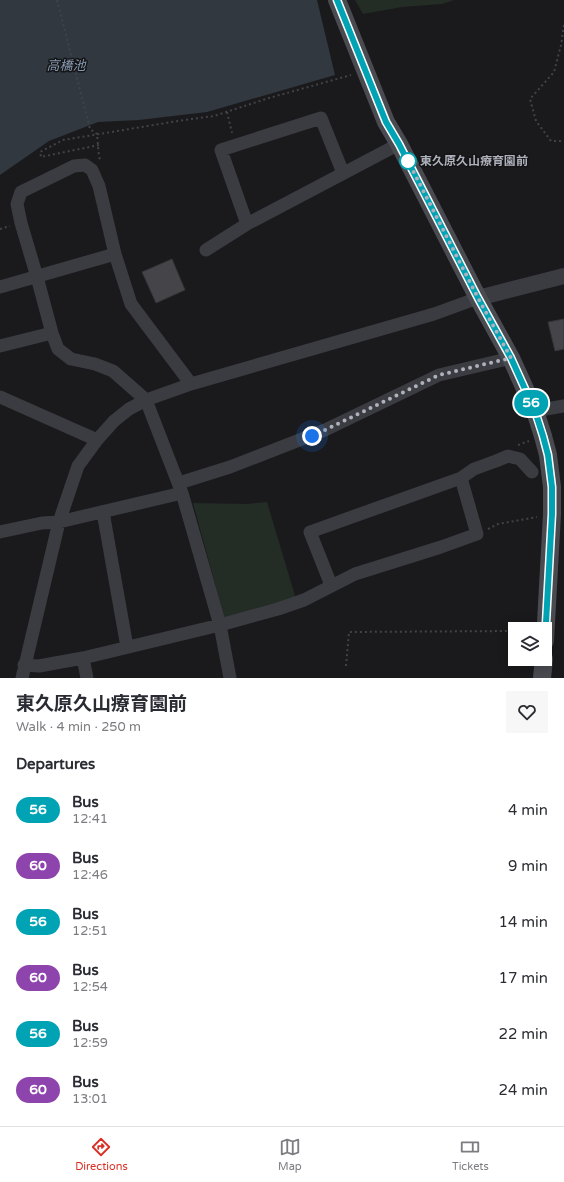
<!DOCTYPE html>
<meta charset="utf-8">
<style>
body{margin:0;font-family:"Varela Round","Noto Sans JP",sans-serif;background:#f7f7f7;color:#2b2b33;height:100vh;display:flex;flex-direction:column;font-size:15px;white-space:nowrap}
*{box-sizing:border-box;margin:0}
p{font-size:13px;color:#7c7c81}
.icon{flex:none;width:22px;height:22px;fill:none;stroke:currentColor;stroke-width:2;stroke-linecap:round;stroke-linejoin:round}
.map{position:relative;height:678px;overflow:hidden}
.sheet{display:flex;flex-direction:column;background:#fff;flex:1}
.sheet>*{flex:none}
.badge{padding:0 8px;border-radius:13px;font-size:14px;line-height:26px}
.tools{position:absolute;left:508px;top:622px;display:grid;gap:8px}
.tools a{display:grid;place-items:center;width:44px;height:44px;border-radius:0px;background:#fff;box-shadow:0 2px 10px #0003;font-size:20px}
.you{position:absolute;width:20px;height:20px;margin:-10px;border:3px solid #fff;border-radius:50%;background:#1a73e8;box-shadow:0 0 0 6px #1a73e833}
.map>.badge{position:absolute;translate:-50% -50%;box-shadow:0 0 0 2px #fff}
h2{padding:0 16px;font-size:15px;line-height:36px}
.round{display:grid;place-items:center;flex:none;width:42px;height:42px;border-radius:0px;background:#f7f7f7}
.headline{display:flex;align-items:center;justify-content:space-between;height:68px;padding:0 16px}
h1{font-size:19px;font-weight:700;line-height:30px}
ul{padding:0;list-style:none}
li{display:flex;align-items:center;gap:12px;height:56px;padding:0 16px}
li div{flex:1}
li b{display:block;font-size:15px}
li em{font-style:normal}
li .badge{min-width:44px;font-weight:700;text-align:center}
.tab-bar{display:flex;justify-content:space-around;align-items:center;height:56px;border-top:1px solid #e1e1e2;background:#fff;font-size:11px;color:#7c7c81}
.tab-bar a{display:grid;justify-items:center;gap:2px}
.tab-bar .selected{color:#d93025}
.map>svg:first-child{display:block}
</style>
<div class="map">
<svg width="564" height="678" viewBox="0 0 564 678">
<rect width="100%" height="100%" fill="#1a1a1c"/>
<path fill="#242c26" d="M 355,0 L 454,0 L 442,4 L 402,7 L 363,14 Z
M 267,502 L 296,599 L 225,620 L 193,503 L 247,504 Z"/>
<path fill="#313840" d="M 0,0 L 317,0 L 335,75 L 207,112 L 139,120 L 98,122 L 49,141 L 0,175 Z"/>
<path fill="#454549" stroke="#353438" d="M 172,259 L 185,290 L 156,303 L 142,272 Z
M 564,319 L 564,349 L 555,351 L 548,322 Z"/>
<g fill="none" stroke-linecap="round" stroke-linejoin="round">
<path stroke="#424348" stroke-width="2" stroke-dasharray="2 3" stroke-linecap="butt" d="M 57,0 L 90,129 L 97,134 C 98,142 98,153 100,160
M 564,25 L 561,45 L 554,72 L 530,99 L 536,121 L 551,141 L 564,141
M 227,112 L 232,133
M 99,145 L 41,157 L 40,152 L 63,140 L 184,120 L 214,116 L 269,98 L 351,75
M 0,229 L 10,226
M 518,445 L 529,441
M 488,529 L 498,524 L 537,517
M 346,666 L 349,632 L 515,631"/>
<path stroke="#3b3c41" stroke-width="13" d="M 343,173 L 321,118 L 221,150 L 247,224 L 399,144
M 206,250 L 247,224
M 0,287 L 115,254
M 0,346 L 52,333
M 191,384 L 131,304 L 115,254 L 99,186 L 92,170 L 85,165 L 74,166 L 21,192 L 17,204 L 21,223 L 37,277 L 52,333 L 58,349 L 71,359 L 95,364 L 113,371 L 146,400 L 182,493 L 220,625 L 230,678
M 0,397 L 97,440
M 535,411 L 564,406
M 179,483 L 230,467 L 325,430 L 439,375 L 511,358
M 103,512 L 127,647
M 0,532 L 42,523 L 59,522 L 182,493
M 331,585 L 310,532 L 461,478 L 474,469 L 496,461 L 508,456 L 520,459 L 532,472
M 83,658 L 87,678
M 24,665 L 39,666 L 83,658 L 220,625 L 278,609 L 304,600 L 355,574 L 441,547 L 477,534 L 461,478
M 22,678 L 59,522 L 78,466 L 97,440 L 114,421 L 129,409 L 146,400 L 191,384 L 434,314 L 478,298"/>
<path stroke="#3b3c41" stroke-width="16" d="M 478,298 L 564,276"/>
<path stroke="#4a4b51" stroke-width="18" d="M 337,0 L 386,122 L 399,144 L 478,298 L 511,358 L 535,411 L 543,436 L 548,455 L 552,487 L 552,514 L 545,641
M 542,678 L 544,659"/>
</g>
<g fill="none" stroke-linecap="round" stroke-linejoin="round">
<g stroke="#fff" stroke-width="9">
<path id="line" d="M 337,0 L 386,122 L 399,144 L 478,298 L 511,358 L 535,411 L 543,436 L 548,455 L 552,487 L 552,514 L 545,641"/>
</g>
<use href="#line" stroke="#00a3b4" stroke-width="6"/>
<path stroke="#aeb1bb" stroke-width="4" stroke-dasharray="0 7.2" d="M 312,436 L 325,430 L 439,375 L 511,358 L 478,298 L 406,157 L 408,161"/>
</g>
<circle fill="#fff" stroke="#00a3b4" stroke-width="2" cx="408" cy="161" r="8"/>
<g text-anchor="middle" stroke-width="3" stroke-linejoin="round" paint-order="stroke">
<g font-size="12" font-weight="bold" fill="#aeb1bb" stroke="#151517" text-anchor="start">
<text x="420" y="165">東久原久山療育園前</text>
</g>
<g font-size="13" font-style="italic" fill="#889bb3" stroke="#151517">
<text x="66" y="70">高橋池</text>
</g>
</g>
</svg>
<div class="tools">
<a><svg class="icon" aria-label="layers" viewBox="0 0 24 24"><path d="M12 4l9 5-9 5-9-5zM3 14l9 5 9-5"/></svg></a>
</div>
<div class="you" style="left:312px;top:436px"></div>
<b class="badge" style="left:531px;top:403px;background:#00a3b4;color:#fff">56</b>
</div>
<section class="sheet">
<div class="headline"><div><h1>東久原久山療育園前</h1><p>Walk · 4 min · 250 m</p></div><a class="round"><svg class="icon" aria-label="heart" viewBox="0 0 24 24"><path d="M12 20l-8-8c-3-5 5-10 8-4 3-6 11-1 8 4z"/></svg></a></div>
<h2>Departures</h2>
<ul>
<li><span class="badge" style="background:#00a3b4;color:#fff">56</span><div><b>Bus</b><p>12:41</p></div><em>4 min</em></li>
<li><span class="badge" style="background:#8e44ad;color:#fff">60</span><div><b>Bus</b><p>12:46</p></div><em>9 min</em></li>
<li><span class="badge" style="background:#00a3b4;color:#fff">56</span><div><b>Bus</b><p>12:51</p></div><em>14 min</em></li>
<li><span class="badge" style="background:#8e44ad;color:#fff">60</span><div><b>Bus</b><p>12:54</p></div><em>17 min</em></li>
<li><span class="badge" style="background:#00a3b4;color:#fff">56</span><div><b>Bus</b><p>12:59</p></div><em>22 min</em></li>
<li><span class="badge" style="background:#8e44ad;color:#fff">60</span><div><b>Bus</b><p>13:01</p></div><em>24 min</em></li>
</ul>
</section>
<nav class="tab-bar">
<a class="selected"><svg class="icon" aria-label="directions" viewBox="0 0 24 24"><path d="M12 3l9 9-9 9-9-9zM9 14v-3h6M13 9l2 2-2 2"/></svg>Directions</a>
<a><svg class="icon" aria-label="map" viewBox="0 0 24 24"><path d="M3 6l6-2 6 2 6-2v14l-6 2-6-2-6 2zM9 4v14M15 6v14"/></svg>Map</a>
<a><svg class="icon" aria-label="tickets" viewBox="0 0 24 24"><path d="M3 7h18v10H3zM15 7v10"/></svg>Tickets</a>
</nav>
